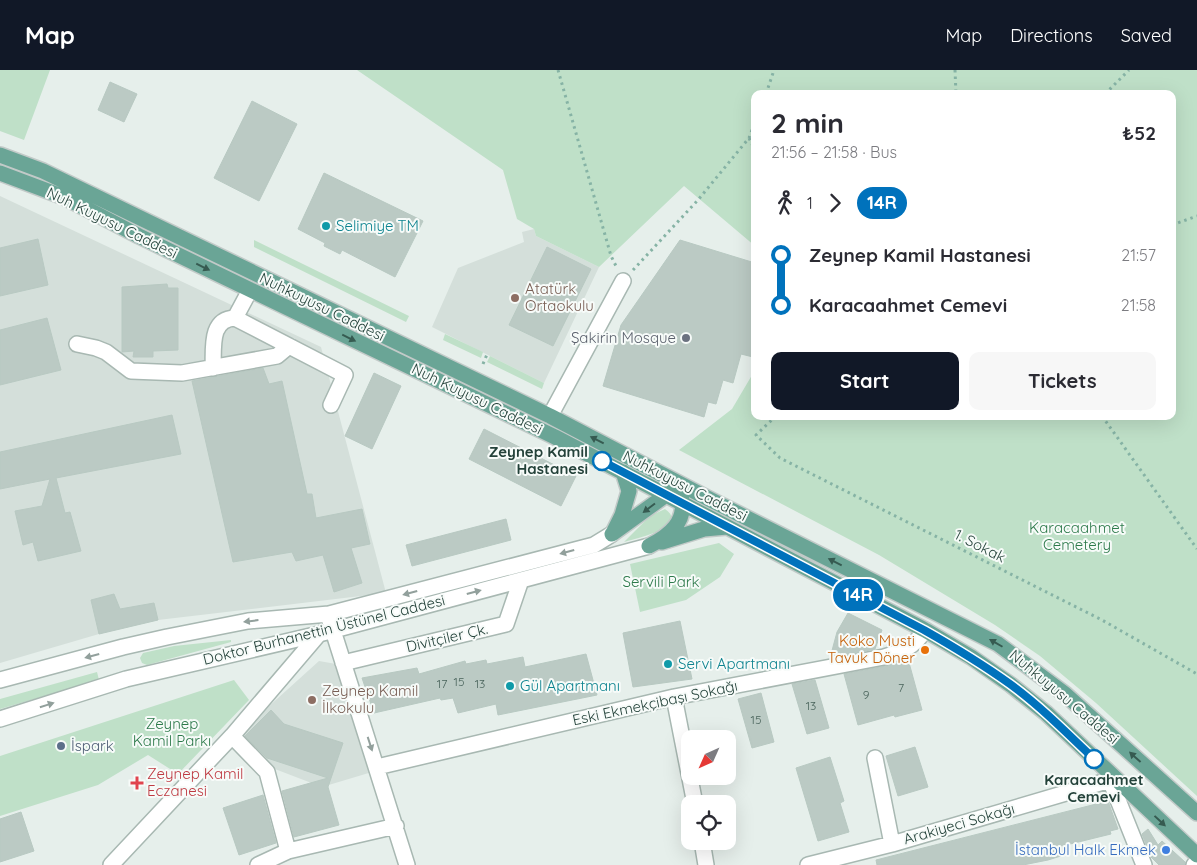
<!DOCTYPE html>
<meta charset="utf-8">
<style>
body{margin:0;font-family:Quicksand,sans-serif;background:#f7f7f7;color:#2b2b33;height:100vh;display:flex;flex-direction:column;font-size:19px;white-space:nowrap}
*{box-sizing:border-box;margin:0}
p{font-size:16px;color:#7c7c81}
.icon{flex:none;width:28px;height:28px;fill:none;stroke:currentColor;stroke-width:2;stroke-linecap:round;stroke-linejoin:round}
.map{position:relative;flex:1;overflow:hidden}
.panel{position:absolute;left:751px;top:20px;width:425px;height:330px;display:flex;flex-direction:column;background:#fff;border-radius:10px;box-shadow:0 5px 20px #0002}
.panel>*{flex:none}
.badge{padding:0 10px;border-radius:16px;font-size:18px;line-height:32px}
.needle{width:32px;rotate:225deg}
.controls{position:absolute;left:681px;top:660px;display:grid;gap:10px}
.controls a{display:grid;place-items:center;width:55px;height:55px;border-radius:10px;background:#fff;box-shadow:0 5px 20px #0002;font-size:25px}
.map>.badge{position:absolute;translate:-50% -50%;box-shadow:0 0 0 2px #fff}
.legs{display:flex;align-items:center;gap:8px;height:55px;padding:0 20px;font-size:16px}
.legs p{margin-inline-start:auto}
.headline{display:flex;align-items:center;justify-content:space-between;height:85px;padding:0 20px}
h1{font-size:28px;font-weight:700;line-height:38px}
.cta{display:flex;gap:10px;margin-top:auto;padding:10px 20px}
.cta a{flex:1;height:58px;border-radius:10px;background:#111827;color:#fff;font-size:20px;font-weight:700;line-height:58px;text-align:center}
.cta a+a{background:#f7f7f7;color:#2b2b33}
ul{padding:0 20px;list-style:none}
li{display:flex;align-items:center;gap:18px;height:50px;font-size:19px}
li i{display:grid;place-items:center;width:8px;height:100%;margin:0 6px;background:currentColor}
li i::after{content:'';width:12px;height:12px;margin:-6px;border:4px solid;border-radius:50%;background:#fff}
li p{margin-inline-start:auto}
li:first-child i{background:linear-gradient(#0000 50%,currentColor 0)}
li:last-child i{background:linear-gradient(currentColor 50%,#0000 0)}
header{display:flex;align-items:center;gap:30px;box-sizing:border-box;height:70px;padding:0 25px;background:#111827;color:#fff}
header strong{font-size:24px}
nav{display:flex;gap:28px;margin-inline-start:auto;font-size:18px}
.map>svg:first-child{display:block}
</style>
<header>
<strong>Map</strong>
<nav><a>Map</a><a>Directions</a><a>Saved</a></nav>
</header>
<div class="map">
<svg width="1197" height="795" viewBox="0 0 1197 795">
<rect width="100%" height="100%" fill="#e6efeb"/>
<path fill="#d4dfda" d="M 0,126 L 321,277 L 386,523 L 158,550 L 99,564 L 0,593 Z
M 534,159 L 536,166 L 599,197 L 544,313 L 432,257 L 458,198 L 524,172 L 522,162 Z
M 319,591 L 336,594 L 372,702 L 322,717 L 267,696 L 237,665 Z"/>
<path fill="#bfe0c8" d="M 0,0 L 50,0 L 24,70 L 0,61 Z
M 357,0 L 1197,0 L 1197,726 L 1096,633 L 1040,586 L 995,555 L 879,485 L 679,380 L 732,339 L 755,300 L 755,346 L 1172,346 L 1172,24 L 755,24 L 755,176 L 684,116 L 599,197 L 536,166 L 534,159 L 517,149 L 503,100 Z
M 254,170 L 409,246 L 406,252 L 254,177 Z
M 445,264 L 483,282 L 481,288 L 443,270 Z
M 490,286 L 544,313 L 542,319 L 487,292 Z
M 665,439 C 691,457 634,469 624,472 L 650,446 Z
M 719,473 L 734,484 L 720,507 L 686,530 L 640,542 L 630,494 Z
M 231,570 L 231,572 L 147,595 L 142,593 L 140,588 L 143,583 L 174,576 Z
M 97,602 L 99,610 L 0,639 L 0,629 Z
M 234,610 L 249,630 L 178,704 L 148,685 L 98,715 L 0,746 L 0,686 Z"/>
<path fill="#bbcac4" stroke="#b8c9c2" d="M 110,12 L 137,24 L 124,52 L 98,40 Z
M 252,31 L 297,54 L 259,131 L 214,108 Z
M 324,103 L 423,151 L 395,207 L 342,180 L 340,184 L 324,176 L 325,173 L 298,159 Z
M 38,169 L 48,215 L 0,226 L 0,178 Z
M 680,170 L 755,193 L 755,280 L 753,287 L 741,284 L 733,313 L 723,310 L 716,334 L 708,332 L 704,347 L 603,316 L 621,255 Z
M 547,177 L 591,199 L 553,276 L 509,255 Z
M 167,214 L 168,218 L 178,218 L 178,280 L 153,281 L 153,287 L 133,287 L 134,281 L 122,282 L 122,217 Z
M 47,248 L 61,300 L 0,315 L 0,260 Z
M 263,298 L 269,314 L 282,311 L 307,424 L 312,424 L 316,448 L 362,439 L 370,474 L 351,478 L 362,513 L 334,522 L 323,485 L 296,491 L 292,482 L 233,492 L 192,311 Z
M 374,303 L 401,316 L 372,379 L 345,366 Z
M 172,345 L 181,384 L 56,408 L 65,443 L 70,442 L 81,481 L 38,491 L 33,472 L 23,475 L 15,441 L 42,436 L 50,409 L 0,419 L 0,382 Z
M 484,359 L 576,406 L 561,436 L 469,389 Z
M 506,449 L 511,470 L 412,496 L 406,475 Z
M 114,524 L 120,539 L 154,533 L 158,550 L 99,564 L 91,530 Z
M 848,543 L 882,560 L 875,579 L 830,588 L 837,562 Z
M 680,551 L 692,609 L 633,617 L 623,563 Z
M 586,584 L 597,625 L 498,645 L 496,634 L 458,643 L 453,628 L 441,630 L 440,628 L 374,643 L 362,608 L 417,598 L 419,604 L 465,591 L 466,594 L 486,590 L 487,594 L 523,587 L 525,597 Z
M 908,589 L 922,640 L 895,647 L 894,645 L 858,655 L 844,604 L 886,596 Z
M 815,610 L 829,658 L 807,664 L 792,614 Z
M 761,623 L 774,672 L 752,678 L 738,629 Z
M 271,640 L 284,654 L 343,673 L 328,717 L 339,755 L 294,767 L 282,721 L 328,708 L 267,688 L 245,666 Z
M 915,677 L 928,717 L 898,726 L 886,686 Z
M 830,687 L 844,731 L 840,733 L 849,762 L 818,771 L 796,698 Z
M 263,725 L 276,773 L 239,785 L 223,738 Z
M 1108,731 L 1118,759 L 1110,761 L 1111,764 L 1062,776 L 1064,785 L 1048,790 L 1023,795 L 877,795 L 876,790 Z
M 21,742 L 34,781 L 0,792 L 0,749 Z
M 1148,759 L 1158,775 L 1162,771 L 1185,792 L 1185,795 L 1159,795 L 1151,787 L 1142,764 Z"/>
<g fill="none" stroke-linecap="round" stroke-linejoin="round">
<g stroke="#a8b8b2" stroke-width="18">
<path id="minor" d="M 235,248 L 250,220
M 77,274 L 96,278 L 106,282 L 131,301 L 182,303 L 277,286 L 289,276
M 213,298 C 214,279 209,249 235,248 L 345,305 L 331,335
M 550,346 L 623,211
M 330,551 L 407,795
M 343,593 L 506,554 L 521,510
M 0,610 L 123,577 L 167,567 L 248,551 L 329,544 L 594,475 L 612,464
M 674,627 L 695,734
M 0,649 L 126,609 L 319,564 L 649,476
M 232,666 L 267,702 L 288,781
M 875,688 L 892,774
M 377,697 L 674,627 L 884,587 C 903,581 913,578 925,560
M 1113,707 L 1110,710 L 1144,795
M 702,771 L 706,795
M 111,795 L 232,666 L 319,564
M 258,795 L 288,781 L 396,756
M 808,795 L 892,774 L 1110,710
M 1194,795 L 1197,792"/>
</g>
<g stroke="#c2cac8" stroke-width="18">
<path id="major" d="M 0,85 L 43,101 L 550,346 L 711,430 L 998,574 L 1065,624 L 1197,743
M 0,103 L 64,127 L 139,166 L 555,367 L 925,560 L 971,587 L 1011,615 L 1046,643 L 1197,785
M 614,461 L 622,445 L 629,421 L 623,402
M 612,464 L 666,425 L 672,422
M 662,472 L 704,459 L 727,457
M 649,476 C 669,466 688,451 681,426"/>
</g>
<path stroke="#86b3a5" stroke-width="3" stroke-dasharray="2.5 4" stroke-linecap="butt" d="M 558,0 L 611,186 L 617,198
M 955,0 L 956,24
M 766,24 L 774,0
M 1105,24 L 1129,0
M 749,68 L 755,80
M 1172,155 L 1197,146
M 633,200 L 698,130 L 749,68 L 755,52
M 483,294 L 488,282
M 776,346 L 756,365 L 780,388 L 1102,550 L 1197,604
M 1102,346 L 1197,479"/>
<use href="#minor" stroke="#fff" stroke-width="15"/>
<use href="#major" stroke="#6aa596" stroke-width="15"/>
</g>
<defs><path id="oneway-solid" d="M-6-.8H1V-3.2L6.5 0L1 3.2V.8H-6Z" transform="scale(1.25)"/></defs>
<g fill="#365b51">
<use href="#oneway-solid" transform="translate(203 197) rotate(26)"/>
<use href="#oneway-solid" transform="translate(349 268) rotate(26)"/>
<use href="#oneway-solid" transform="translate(597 370) rotate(-153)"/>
<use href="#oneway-solid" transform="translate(649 438) rotate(143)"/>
<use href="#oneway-solid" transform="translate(835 492) rotate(-153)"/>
<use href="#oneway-solid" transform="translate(996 573) rotate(-150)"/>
<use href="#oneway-solid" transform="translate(1135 687) rotate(-138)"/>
<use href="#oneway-solid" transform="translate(1160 751) rotate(43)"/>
</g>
<g fill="#92a09c">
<use href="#oneway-solid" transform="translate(567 482) rotate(165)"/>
<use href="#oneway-solid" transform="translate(474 522) rotate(-15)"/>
<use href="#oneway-solid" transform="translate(410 523) rotate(165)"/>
<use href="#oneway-solid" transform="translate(251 551) rotate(173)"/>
<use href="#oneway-solid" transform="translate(92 586) rotate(165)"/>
<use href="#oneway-solid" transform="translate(47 635) rotate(-18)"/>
<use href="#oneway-solid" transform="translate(370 674) rotate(72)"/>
</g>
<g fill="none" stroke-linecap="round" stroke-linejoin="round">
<g stroke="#fff" stroke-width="11">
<path id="line-1" d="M 602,391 L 924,560 C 954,577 982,594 1010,614 C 1040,636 1067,663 1094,689"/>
</g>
<use href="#line-1" stroke="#0072bc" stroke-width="8"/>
</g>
<g fill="#0f9aa8" stroke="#f7fbf9" stroke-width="2">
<circle cx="326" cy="156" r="5"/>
<circle cx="668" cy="594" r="5"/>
<circle cx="510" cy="616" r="5"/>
</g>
<g fill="#8d6e63" stroke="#f7fbf9" stroke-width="2">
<circle cx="515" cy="228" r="5"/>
<circle cx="312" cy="630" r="5"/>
</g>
<circle fill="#6b7280" stroke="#f7fbf9" stroke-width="2" cx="686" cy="268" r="5"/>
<g fill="#fff" stroke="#0072bc" stroke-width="2.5">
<circle cx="602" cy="391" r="9"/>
<circle cx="1094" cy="689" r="9"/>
</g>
<circle fill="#e8710a" stroke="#f7fbf9" stroke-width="2" cx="925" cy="580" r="5"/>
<circle fill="#5c6f8a" stroke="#f7fbf9" stroke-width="2" cx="61" cy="676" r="5"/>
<path fill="#e0444e" stroke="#f7fbf9" stroke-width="2" d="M134.5 705.5h5v5h5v5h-5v5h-5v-5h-5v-5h5z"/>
<circle fill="#3f7fe0" stroke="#f7fbf9" stroke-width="2" cx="1166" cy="780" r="5"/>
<g text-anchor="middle" stroke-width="4" stroke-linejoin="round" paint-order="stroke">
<g font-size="12" fill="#4a645c">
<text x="459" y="616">15</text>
<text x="442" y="618">17</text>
<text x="480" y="618">13</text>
<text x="901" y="622">7</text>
<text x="866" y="629">9</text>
<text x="811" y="640">13</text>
<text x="756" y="654">15</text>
</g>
<g font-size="15" fill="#24423a" stroke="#f7fbf9">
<text transform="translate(112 153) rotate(26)" y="5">Nuh Kuyusu Caddesi</text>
<text transform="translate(322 237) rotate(26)" y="5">Nuhkuyusu Caddesi</text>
<text transform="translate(477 329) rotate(26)" y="5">Nuh Kuyusu Caddesi</text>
<text transform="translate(685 416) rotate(27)" y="5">Nuhkuyusu Caddesi</text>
<text transform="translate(980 476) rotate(27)" y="5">1. Sokak</text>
<text transform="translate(324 560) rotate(-14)" y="5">Doktor Burhanettin Üstünel Caddesi</text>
<text transform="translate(447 568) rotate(-13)" y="5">Divitçiler Çk.</text>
<text transform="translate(1064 627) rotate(40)" y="5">Nuhkuyusu Caddesi</text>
<text transform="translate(655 633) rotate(-12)" y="5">Eski Ekmekçibaşı Sokağı</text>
<text transform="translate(959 754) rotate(-16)" y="5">Arakiyeci Sokağı</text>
</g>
<g font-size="15" fill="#0d838f" stroke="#f7fbf9" text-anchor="start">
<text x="336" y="161">Selimiye TM</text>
<text x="678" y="599">Servi Apartmanı</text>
<text x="520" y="621">Gül Apartmanı</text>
</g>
<g font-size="15" fill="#785e54" stroke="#f7fbf9" text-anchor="start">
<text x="525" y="224">Atatürk<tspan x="525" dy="17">Ortaokulu</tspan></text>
<text x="322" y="626">Zeynep Kamil<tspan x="322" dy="17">İlkokulu</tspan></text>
</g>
<g font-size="15" fill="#5b616d" stroke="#f7fbf9" text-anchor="end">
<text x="676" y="273">Şakirin Mosque</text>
</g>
<g font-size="15" font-weight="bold" fill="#24423a" stroke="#f7fbf9" text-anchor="end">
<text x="588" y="387">Zeynep Kamil<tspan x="588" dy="17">Hastanesi</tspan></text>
<text x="1094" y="715" text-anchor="middle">Karacaahmet<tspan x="1094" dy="17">Cemevi</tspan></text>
</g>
<g font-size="15" fill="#2d7a4b" stroke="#f7fbf9">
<text x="1077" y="463">Karacaahmet<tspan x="1077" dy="17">Cemetery</tspan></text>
<text x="661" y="517">Servili Park</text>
<text x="172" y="659">Zeynep<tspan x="172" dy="17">Kamil Parkı</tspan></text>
</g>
<g font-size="15" fill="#c56008" stroke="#f7fbf9" text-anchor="end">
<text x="915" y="576">Koko Musti<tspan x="915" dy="17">Tavuk Döner</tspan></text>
</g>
<g font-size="15" fill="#4e5e75" stroke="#f7fbf9" text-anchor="start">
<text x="71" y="681">İspark</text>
</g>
<g font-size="15" fill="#be3a42" stroke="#f7fbf9" text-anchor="start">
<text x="147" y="709">Zeynep Kamil<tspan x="147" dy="17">Eczanesi</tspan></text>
</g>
<g font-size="15" fill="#366cbe" stroke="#f7fbf9" text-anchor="end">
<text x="1156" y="785">İstanbul Halk Ekmek</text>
</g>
</g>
</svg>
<div class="controls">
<a><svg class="needle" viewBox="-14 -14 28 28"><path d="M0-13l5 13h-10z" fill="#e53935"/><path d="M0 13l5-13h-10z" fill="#7c7c81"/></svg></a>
<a><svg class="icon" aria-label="locate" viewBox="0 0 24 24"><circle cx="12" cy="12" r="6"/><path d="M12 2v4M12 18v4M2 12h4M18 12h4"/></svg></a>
</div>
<b class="badge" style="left:858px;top:525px;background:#0072bc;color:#fff">14R</b>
<section class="panel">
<div class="headline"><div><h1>2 min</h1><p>21:56 – 21:58 · Bus</p></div><b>₺52</b></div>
<div class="legs"><svg class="icon" aria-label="walk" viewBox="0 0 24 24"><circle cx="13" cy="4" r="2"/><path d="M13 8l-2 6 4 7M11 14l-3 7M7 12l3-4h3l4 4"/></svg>1<svg class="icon" aria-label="forward" viewBox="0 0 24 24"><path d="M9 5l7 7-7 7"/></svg><b class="badge" style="background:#0072bc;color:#fff">14R</b></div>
<ul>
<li><i style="color:#0072bc"></i><b>Zeynep Kamil Hastanesi</b><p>21:57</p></li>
<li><i style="color:#0072bc"></i><b>Karacaahmet Cemevi</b><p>21:58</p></li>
</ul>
<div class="cta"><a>Start</a><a>Tickets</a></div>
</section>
</div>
